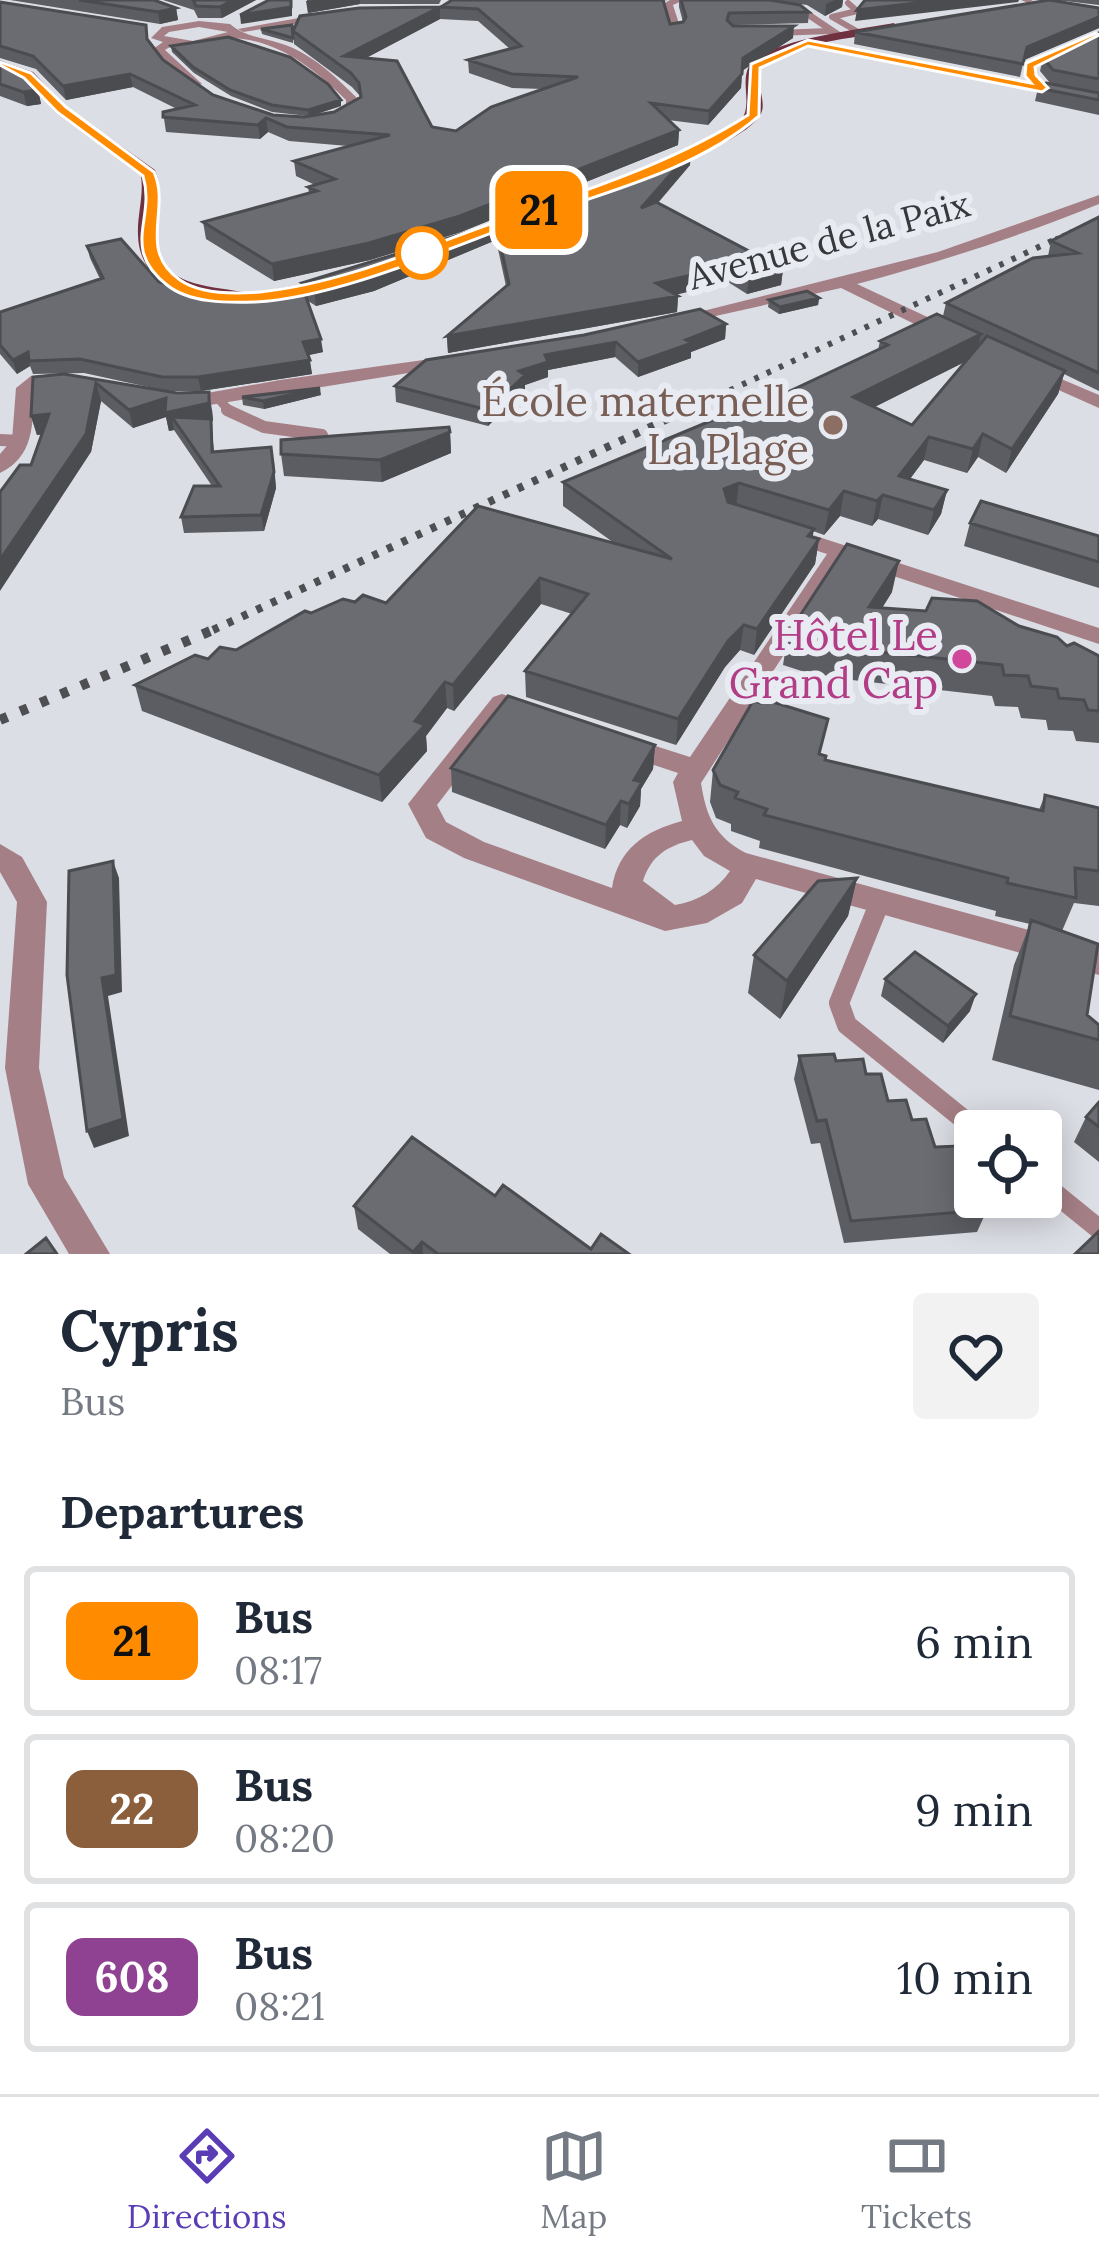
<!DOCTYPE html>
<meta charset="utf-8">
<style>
body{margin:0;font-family:Lora,serif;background:#f2f2f3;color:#1f2937;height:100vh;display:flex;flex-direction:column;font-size:45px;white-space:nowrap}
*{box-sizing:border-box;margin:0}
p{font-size:39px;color:#747a83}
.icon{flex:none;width:66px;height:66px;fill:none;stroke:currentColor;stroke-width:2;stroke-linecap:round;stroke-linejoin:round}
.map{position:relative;height:1254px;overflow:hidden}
.panel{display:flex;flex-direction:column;background:#fff;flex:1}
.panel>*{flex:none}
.badge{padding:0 24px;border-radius:18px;font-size:42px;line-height:78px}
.fabs{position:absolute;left:954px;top:1110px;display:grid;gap:24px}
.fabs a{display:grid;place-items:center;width:108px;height:108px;border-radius:12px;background:#fff;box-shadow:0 6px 30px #0003;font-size:60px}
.map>.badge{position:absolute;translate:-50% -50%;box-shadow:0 0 0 6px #fff}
h2{padding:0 60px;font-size:45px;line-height:108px}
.round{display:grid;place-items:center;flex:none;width:126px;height:126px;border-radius:12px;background:#f2f2f3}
.summary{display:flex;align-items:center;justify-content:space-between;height:204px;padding:0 60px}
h1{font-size:57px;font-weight:700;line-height:90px}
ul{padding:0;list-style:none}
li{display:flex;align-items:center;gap:36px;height:150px;margin:0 24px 18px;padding:0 36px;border:6px solid #e0e1e3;border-radius:12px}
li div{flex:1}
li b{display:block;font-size:45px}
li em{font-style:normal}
li .badge{min-width:132px;font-weight:700;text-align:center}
.dock{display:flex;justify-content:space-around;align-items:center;height:168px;border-top:3px solid #e0e1e3;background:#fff;font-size:33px;color:#747a83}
.dock a{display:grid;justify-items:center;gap:6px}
.dock .on{color:#5a3db5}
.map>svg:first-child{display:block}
</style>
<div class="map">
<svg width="1099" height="1254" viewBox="0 0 1099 1254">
<rect width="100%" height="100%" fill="#dcdee5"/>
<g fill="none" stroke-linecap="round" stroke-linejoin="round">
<path stroke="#a57f86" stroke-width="6" d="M 848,3 L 857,11 L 832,17 L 860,33
M 775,33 L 830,31"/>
<path stroke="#a57f86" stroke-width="9" d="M 218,398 L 231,413"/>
<path stroke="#a57f86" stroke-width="12" d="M 227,410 L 264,427 L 322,435
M 0,440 L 22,441"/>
<path stroke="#a57f86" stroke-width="20" d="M 879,904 L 839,1003 L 847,1025 L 978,1131
M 1041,1182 L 1099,1229"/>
<path fill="#a57f86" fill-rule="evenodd" d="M 670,0 L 684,0 L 673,5 L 681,30 L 676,33 L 671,30 L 663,4 Z
M 731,0 L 806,9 L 846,36 L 837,38 L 800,13 Z
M 1021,0 L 1033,0 L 1028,3 Z
M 327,13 L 330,18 L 243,32 L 238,29 Z
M 199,21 L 230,24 C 247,39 271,38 293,48 C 317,59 337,78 356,97 L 358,111 L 330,122 L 330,116 L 346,109 L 346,100 C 315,69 276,38 229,38 C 217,38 204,47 192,47 C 179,47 177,43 165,50 L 202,84 L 192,86 L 153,49 L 163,42 L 151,38 L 162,27 ZM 199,27 L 228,32 L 193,41 L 164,36 L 169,32 Z
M 1099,32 L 1099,39 L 1035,68 L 1036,75 L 1048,87 L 1099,98 L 1099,104 L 803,43 L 808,40 L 1033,84 L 1024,76 L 1026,64 Z
M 1099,195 L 1099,204 C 1020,236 940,262 857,284 L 953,329 L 953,337 L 941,337 L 841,288 L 675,325 L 667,320 L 938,252 Z
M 452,356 L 458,357 L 458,365 L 179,410 L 170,404 L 179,398 L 280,380 Z
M 1033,367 L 1099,395 L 1099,408 L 1027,376 L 1024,372 Z
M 64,373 L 70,374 L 70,382 L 42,385 L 34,390 C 33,424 34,457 0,473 L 0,454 L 12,440 L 16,388 L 31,376 Z
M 788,527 L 1099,628 L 1099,644 L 845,560 L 701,783 C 706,816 715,837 746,853 L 1099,949 L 1099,975 L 756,879 L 742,903 L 707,923 L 665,931 L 464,858 L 426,838 L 408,804 L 493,697 L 502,694 L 538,706 L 542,712 L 538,718 L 529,721 L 507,714 L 437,805 L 446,822 L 484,842 L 612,888 C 618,849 645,831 682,821 L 673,782 L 678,773 L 615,752 L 611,745 L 615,738 L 624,736 L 690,757 L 827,554 L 780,539 L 777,534 ZM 692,840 L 704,856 L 730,871 C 717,890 698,901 675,905 L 643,881 C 651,856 667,846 692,840 Z
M 0,844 L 22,857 L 47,902 L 39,1068 L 64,1177 L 110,1254 L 69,1254 L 28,1184 L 5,1068 L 17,902 L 0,872 Z"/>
<path fill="#6f3040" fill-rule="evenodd" d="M 1044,0 L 1064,0 L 1058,3 Z
M 894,23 L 898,30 C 868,36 782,44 763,66 C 752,78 766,97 762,111 C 755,135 683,161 659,173 L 645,169 L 741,121 C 753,103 740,84 749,66 C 764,40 863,29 894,23 Z
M 0,61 L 33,72 L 66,107 L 155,170 C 162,187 159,202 157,219 C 149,288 201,284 249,293 L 249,301 C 203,310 139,289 138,235 C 137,215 144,196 141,176 L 56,113 L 23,78 L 0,70 Z"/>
<path stroke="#4e4f53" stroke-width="4.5" stroke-dasharray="3 4.5" stroke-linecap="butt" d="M 1049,242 L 1099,219"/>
<path stroke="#4e4f53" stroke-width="6" stroke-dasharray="4.5 9" stroke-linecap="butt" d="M 681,413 L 1056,239"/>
<path stroke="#4e4f53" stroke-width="8" stroke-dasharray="6 10" stroke-linecap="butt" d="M 213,630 L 687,410"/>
<path stroke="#4e4f53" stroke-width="10" stroke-dasharray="8 14" stroke-linecap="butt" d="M 0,720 L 220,627"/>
</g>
<path fill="#5b5d62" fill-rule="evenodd" d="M 10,0 L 154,0 L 176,8 L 178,20 L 160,24 Z
M 163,0 L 256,0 L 222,18 L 198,18 L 194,10 Z
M 307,0 L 441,0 L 439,4 L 360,4 L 308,13 Z
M 452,0 L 667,0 L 663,1 L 670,24 L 683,22 L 679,7 L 679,0 L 843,0 L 842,7 L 825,16 L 807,5 L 772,0 L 809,12 L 808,23 L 732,25 L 793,38 L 742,70 L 741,88 L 708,125 L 668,120 L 679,130 L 678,145 L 461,232 L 370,260 L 274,281 L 206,239 L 203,222 L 309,193 L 308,187 L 315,185 L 296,176 L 294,161 L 348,146 L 289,141 L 268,132 L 260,139 L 166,132 L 163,112 L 177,109 L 133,87 L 66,100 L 36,69 L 0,58 L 0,2 L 148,41 L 163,60 L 213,95 L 273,115 L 308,116 L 272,112 L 231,96 L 194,73 L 172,52 L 171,46 L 341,106 L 311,116 L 334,112 L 360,96 L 352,87 L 294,44 L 293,32 L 293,43 L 262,34 L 261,29 L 293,31 L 441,7 ZM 440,19 L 478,21 L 510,49 L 468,60 L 469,73 L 512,88 L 543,89 L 456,131 L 432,127 L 366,58 Z
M 1056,0 L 1099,0 L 1099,5 Z
M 1099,8 L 1099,28 L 1024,60 L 1020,77 L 854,44 L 855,32 Z
M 1099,33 L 1099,115 L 1035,101 L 1038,88 L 1079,89 L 1050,83 L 1040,71 L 1043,58 Z
M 0,62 L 38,90 L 41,104 L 27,106 L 0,96 Z
M 690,165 L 658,203 L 783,269 L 781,285 L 747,294 L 728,282 L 676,294 L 678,296 L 677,312 L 448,353 L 447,336 L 506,286 L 496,240 L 374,291 L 316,306 L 308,301 L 323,352 L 308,355 L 312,374 L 201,391 L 166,391 L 212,410 L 213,421 L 211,421 L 214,451 L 274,462 L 276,488 L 264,531 L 184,533 L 181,517 L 212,486 L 174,430 L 169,431 L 166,417 L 133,428 L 101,401 L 91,452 L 31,465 L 42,434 L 37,435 L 31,416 L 33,377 L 162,390 L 84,373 L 33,374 L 30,366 L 17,374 L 0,354 L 0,312 L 100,279 L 90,258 L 87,246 L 159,282 L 201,295 L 252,295 L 303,287 L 302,283 Z
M 1099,217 L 1099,391 L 1064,374 L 1058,394 L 1006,473 L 978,457 L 967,473 L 924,460 L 910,479 L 947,490 L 941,514 L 928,535 L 878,519 L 872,526 L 840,516 L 824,535 L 813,531 L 813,537 L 819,539 L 815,564 L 754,655 L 740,650 L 725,667 L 676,745 L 526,697 L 525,671 L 572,614 L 541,604 L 454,711 L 447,708 L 426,736 L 427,751 L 382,802 L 142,711 L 135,685 L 236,650 L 311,613 L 355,602 L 386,603 L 614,543 L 563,506 L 563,482 L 743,413 L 878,350 L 880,341 L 943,316 L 946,303 L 1048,256 L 1051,241 ZM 967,361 L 912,425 L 874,407 Z
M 819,298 L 818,305 L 779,314 L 768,307 L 769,300 Z
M 726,324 L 725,339 L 691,352 L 691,358 L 638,377 L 615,357 L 548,370 L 548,377 L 525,385 L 525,390 L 488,426 L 396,402 L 395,386 L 584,335 Z
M 321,395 L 264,409 L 243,405 L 242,397 Z
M 450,432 L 451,453 L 382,482 L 284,476 L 281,454 Z
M 970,523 L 1099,536 L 1099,588 L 964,546 Z
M 892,592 L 882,608 L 1019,626 L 1099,656 L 1099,743 L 1076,741 L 1073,731 L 1048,730 L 1046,720 L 1021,718 L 1018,707 L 995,706 L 992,696 L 817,676 L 783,665 L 788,634 Z
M 655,745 L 653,769 L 641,789 L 640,806 L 627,828 L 620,825 L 605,849 L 452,792 L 451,768 Z
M 821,754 L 825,760 L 1039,810 L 1045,795 L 1099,808 L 1099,906 L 1074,903 L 1062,931 L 1087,1015 L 1099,1025 L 1099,1090 L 992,1060 L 1014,965 L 1030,924 L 995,916 L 996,911 L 759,848 L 760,841 L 731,831 L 731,824 L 716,818 L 710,802 L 713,770 Z
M 857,878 L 848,916 L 780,1019 L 748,993 L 754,955 Z
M 885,979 L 970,1011 L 943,1043 L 881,996 Z
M 799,1056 L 836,1061 L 866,1074 L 888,1101 L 912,1120 L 987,1210 L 977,1232 L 844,1243 L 820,1143 L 811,1144 L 794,1079 Z
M 1099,1102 L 1099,1162 L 1074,1142 L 1086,1117 Z
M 495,1196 L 591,1249 L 629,1254 L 390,1254 L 358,1229 L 354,1206 Z"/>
<path fill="#4a4c50" d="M 233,0 L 256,0 L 222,18 L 220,7 Z
M 292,0 L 292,16 L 241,24 L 240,15 Z
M 315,0 L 360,0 L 360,4 L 308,13 L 306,1 Z
M 835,0 L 843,0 L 842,7 L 825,16 L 826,4 Z
M 941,0 L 1019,0 L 1018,2 L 855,21 L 857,10 Z
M 440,7 L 440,19 L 345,69 L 344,56 Z
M 176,8 L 178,20 L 160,24 L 158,12 Z
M 1099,17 L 1099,28 L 1024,60 L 1027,47 Z
M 794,26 L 793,38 L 742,71 L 743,58 Z
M 130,74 L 133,87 L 66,100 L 63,86 Z
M 742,74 L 741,88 L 708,125 L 709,111 Z
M 38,90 L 41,104 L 27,106 L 23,92 Z
M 341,100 L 341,106 L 309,116 L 308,110 Z
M 266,118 L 268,132 L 260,139 L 258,125 Z
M 679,130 L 678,145 L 461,232 L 370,260 L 274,281 L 272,264 Z
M 691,151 L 690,165 L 640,223 L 641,208 Z
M 496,225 L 496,240 L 374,291 L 316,306 L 314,290 Z
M 730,266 L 728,282 L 655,300 L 656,283 Z
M 783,269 L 781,285 L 747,294 L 749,278 Z
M 678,296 L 677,312 L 448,353 L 447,336 Z
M 819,298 L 818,305 L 779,314 L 780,307 Z
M 726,324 L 725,339 L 691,352 L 691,358 L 638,377 L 638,362 L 686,340 Z
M 981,334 L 976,356 L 849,420 L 853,397 Z
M 321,339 L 323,352 L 305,356 L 303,342 Z
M 616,342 L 615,357 L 548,370 L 548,377 L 525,385 L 525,390 L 488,426 L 488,410 L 519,371 L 545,355 Z
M 28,352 L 30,366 L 17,374 L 13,360 Z
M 310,360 L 312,374 L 201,391 L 198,377 Z
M 1065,371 L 1058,394 L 1006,473 L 1012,449 Z
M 96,383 L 101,401 L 91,452 L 0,591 L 0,560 Z
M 320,388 L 321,395 L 264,409 L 263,401 Z
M 209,392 L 212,410 L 213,421 L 211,421 L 215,467 L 172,417 L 174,430 L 169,431 L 166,417 L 133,428 L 129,410 L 166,398 Z
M 49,414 L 54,433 L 37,435 L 31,416 Z
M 450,432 L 451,453 L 382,482 L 380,460 Z
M 983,434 L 978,457 L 967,473 L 973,449 Z
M 929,437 L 924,460 L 894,500 L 899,476 Z
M 271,447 L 276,488 L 264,531 L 261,515 Z
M 739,483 L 736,507 L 722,513 L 724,489 Z
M 947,490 L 941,514 L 928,535 L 934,510 Z
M 844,491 L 840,516 L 824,535 L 829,510 Z
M 883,495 L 878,519 L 872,526 L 877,501 Z
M 814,529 L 810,552 L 819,539 L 815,564 L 754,655 L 757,629 Z
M 899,561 L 892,592 L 863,638 L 869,607 Z
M 540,578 L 541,604 L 454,711 L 453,685 Z
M 744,625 L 740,650 L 725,667 L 676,745 L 678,719 L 728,641 Z
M 445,682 L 447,708 L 426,736 L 427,751 L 382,802 L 379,775 L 415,721 Z
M 655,745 L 653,769 L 641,789 L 640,806 L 627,828 L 629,804 L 634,780 Z
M 621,801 L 620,825 L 605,849 L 606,825 Z
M 113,861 L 119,878 L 122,992 L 108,996 L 129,1136 L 94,1148 L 87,1131 Z
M 857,878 L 848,916 L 780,1019 L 787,981 Z
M 976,994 L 970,1011 L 943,1043 L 948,1026 Z
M 422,1242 L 423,1254 L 414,1254 L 413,1252 Z"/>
<path fill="#6a6c72" stroke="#4a4c50" stroke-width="3" fill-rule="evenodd" d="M 79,0 L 154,0 L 176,8 L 158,12 Z
M 193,0 L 233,0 L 220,7 L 196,6 Z
M 269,0 L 291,0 L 291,7 L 240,15 Z
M 452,0 L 663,0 L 670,24 L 683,22 L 686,17 L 681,0 L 770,0 L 800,5 L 809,12 L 729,13 L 727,20 L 733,26 L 794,26 L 743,58 L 742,74 L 709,111 L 651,103 L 679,130 L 460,216 L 369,243 L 272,264 L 203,222 L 317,191 L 308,187 L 335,179 L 294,161 L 390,135 L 287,127 L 266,118 L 258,125 L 163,117 L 163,112 L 195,105 L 130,74 L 63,86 L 33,56 L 0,46 L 0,2 L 146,25 L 147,39 L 163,60 L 213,95 L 273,115 L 304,117 L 334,112 L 361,97 L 359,83 L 351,73 L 293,31 L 300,16 L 359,8 L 441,7 ZM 440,7 L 478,9 L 521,46 L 468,60 L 512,74 L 578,77 L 491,107 L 456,131 L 432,127 L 397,61 L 344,56 Z
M 865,0 L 941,0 L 857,10 Z
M 1049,0 L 1099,8 L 1099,17 L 1027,47 L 1023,64 L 855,32 Z
M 292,25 L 293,38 L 261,29 Z
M 1099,33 L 1099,79 L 1053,70 L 1043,58 Z
M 228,37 L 290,57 L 328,84 L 341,100 L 308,110 L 272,105 L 230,90 L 193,67 L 171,46 Z
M 0,62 L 17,69 L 38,90 L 23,92 L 0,84 Z
M 1046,83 L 1099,93 L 1099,100 L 1038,88 Z
M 691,151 L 641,208 L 656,202 L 783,269 L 749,278 L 730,266 L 656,283 L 678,296 L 447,336 L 509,284 L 496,225 L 373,275 L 314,290 L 302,283 L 543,209 Z
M 1099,217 L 1099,373 L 946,303 L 1033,258 L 1078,253 L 1051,241 Z
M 121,239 L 159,282 L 201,295 L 252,295 L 302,286 L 321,339 L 303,342 L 310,360 L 198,377 L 162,377 L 80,359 L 29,361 L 28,352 L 13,360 L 0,345 L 0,312 L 103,278 L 87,246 Z
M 807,291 L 819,298 L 780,307 L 769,300 Z
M 700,309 L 726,324 L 686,340 L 692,343 L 638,362 L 616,342 L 545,355 L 548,362 L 519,371 L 525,375 L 488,410 L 395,386 L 426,360 L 584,335 Z
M 937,314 L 981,334 L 853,397 L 912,425 L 987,336 L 1065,371 L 1012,449 L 983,434 L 973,449 L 929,437 L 899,476 L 947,490 L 934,510 L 883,495 L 877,501 L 844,491 L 829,510 L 739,483 L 724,489 L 728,502 L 814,529 L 808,536 L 819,539 L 757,629 L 744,625 L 728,641 L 678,719 L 525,671 L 588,594 L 540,578 L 453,685 L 445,682 L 415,721 L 425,725 L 379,775 L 135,685 L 195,655 L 208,659 L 220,647 L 236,650 L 305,611 L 311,613 L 343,599 L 355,602 L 363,595 L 386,603 L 478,506 L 672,559 L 563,482 L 737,410 L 743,413 L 888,345 L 880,341 Z
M 64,374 L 177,393 L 209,392 L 209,403 L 165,413 L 166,398 L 129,410 L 96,383 L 86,434 L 0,560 L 0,492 L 20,465 L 31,465 L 49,414 L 31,416 L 33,377 Z
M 320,388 L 263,401 L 242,397 Z
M 172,417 L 211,419 L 212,452 L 271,447 L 274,472 L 261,515 L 181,517 L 194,486 L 220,486 Z
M 449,427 L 450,432 L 380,460 L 281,454 L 281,440 Z
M 981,501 L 1099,536 L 1099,562 L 970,523 Z
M 847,544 L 899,561 L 869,607 L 926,611 L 932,598 L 977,601 L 1019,626 L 1057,637 L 1067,646 L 1074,643 L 1099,656 L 1099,711 L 1088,710 L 1084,700 L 1059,698 L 1057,689 L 1031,686 L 1028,676 L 1004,675 L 1002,665 L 823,646 L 788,634 Z
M 508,696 L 655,745 L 634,780 L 642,782 L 629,804 L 621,801 L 606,825 L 451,768 Z
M 763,699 L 828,719 L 819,754 L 826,756 L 825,760 L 1043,811 L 1045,795 L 1099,808 L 1099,871 L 1075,868 L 1076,898 L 1007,883 L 1008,878 L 764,815 L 767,809 L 735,798 L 738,792 L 720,785 L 713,770 L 753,701 L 761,703 Z
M 113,861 L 116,975 L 102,978 L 123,1119 L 87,1131 L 67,975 L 69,871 Z
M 857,878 L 787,981 L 754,955 L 818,881 Z
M 1031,920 L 1098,944 L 1087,1015 L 1099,1025 L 1099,1040 L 1010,1016 Z
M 915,952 L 976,994 L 948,1026 L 885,979 Z
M 834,1054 L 836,1061 L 863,1059 L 866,1074 L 881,1074 L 888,1101 L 906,1100 L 912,1120 L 926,1119 L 935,1147 L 960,1146 L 975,1181 L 975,1197 L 982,1197 L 987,1210 L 851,1221 L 826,1120 L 817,1121 L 799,1056 Z
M 1099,1102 L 1099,1127 L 1086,1117 Z
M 412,1137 L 495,1196 L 503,1185 L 591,1249 L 601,1234 L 629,1254 L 438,1254 L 422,1242 L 413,1252 L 354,1206 Z
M 1099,1231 L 1099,1254 L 1075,1254 Z
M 46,1238 L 57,1254 L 26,1254 Z"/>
<path fill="#ff8c00" stroke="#fff" stroke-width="3" d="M 1096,33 L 1099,35 L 1035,67 L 1036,75 L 1048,88 L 1042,92 L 808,46 L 760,68 L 759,116 C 695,172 597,194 518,223 C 442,251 335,298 255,302 C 227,303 189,303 167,285 C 120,248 156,219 143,176 L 57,112 L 24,78 L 0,65 L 0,62 L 31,73 L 66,107 L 154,172 C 171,209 137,250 180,280 C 200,294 236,294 260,292 C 337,284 415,251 487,225 C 576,193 668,166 748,115 L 751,64 L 808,40 L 1031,83 L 1025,76 L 1026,63 Z"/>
<circle fill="#fff" stroke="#ff8c00" stroke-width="6" cx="422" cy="253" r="24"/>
<circle fill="#8d6e63" stroke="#e9ebf3" stroke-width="4.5" cx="833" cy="425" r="12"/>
<circle fill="#d1479c" stroke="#e9ebf3" stroke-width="4.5" cx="962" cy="659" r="12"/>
<g text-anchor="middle" stroke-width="12" stroke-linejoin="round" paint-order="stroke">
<g font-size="36" fill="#37383b" stroke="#e9ebf3">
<text transform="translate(829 240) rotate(-15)" y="13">Avenue de la Paix</text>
</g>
<g font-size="42" fill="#785e54" stroke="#e9ebf3" text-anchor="end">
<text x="809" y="416">École maternelle<tspan x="809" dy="48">La Plage</tspan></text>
</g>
<g font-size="42" fill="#b23c85" stroke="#e9ebf3" text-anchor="end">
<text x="938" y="650">Hôtel Le<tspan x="938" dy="48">Grand Cap</tspan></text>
</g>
</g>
</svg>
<div class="fabs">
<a><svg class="icon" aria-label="locate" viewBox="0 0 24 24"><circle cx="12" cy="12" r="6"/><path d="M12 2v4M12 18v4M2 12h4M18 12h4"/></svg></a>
</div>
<b class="badge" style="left:539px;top:210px;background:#ff8c00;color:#111">21</b>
</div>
<section class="panel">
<div class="summary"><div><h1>Cypris</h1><p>Bus</p></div><a class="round"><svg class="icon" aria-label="heart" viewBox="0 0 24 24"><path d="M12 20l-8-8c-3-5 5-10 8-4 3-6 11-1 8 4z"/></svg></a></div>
<h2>Departures</h2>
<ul>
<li><span class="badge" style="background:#ff8c00;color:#111">21</span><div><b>Bus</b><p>08:17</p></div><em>6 min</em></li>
<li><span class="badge" style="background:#8b5e3c;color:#fff">22</span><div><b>Bus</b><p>08:20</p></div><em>9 min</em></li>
<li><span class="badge" style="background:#904292;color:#fff">608</span><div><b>Bus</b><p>08:21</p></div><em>10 min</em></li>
</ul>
</section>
<nav class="dock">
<a class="on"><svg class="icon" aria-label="directions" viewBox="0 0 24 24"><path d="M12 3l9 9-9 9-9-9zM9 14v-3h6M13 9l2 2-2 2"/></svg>Directions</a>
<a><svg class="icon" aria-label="map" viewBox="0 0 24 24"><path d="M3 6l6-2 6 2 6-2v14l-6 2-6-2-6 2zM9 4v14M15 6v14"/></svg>Map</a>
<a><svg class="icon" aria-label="tickets" viewBox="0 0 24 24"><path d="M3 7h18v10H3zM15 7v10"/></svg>Tickets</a>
</nav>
